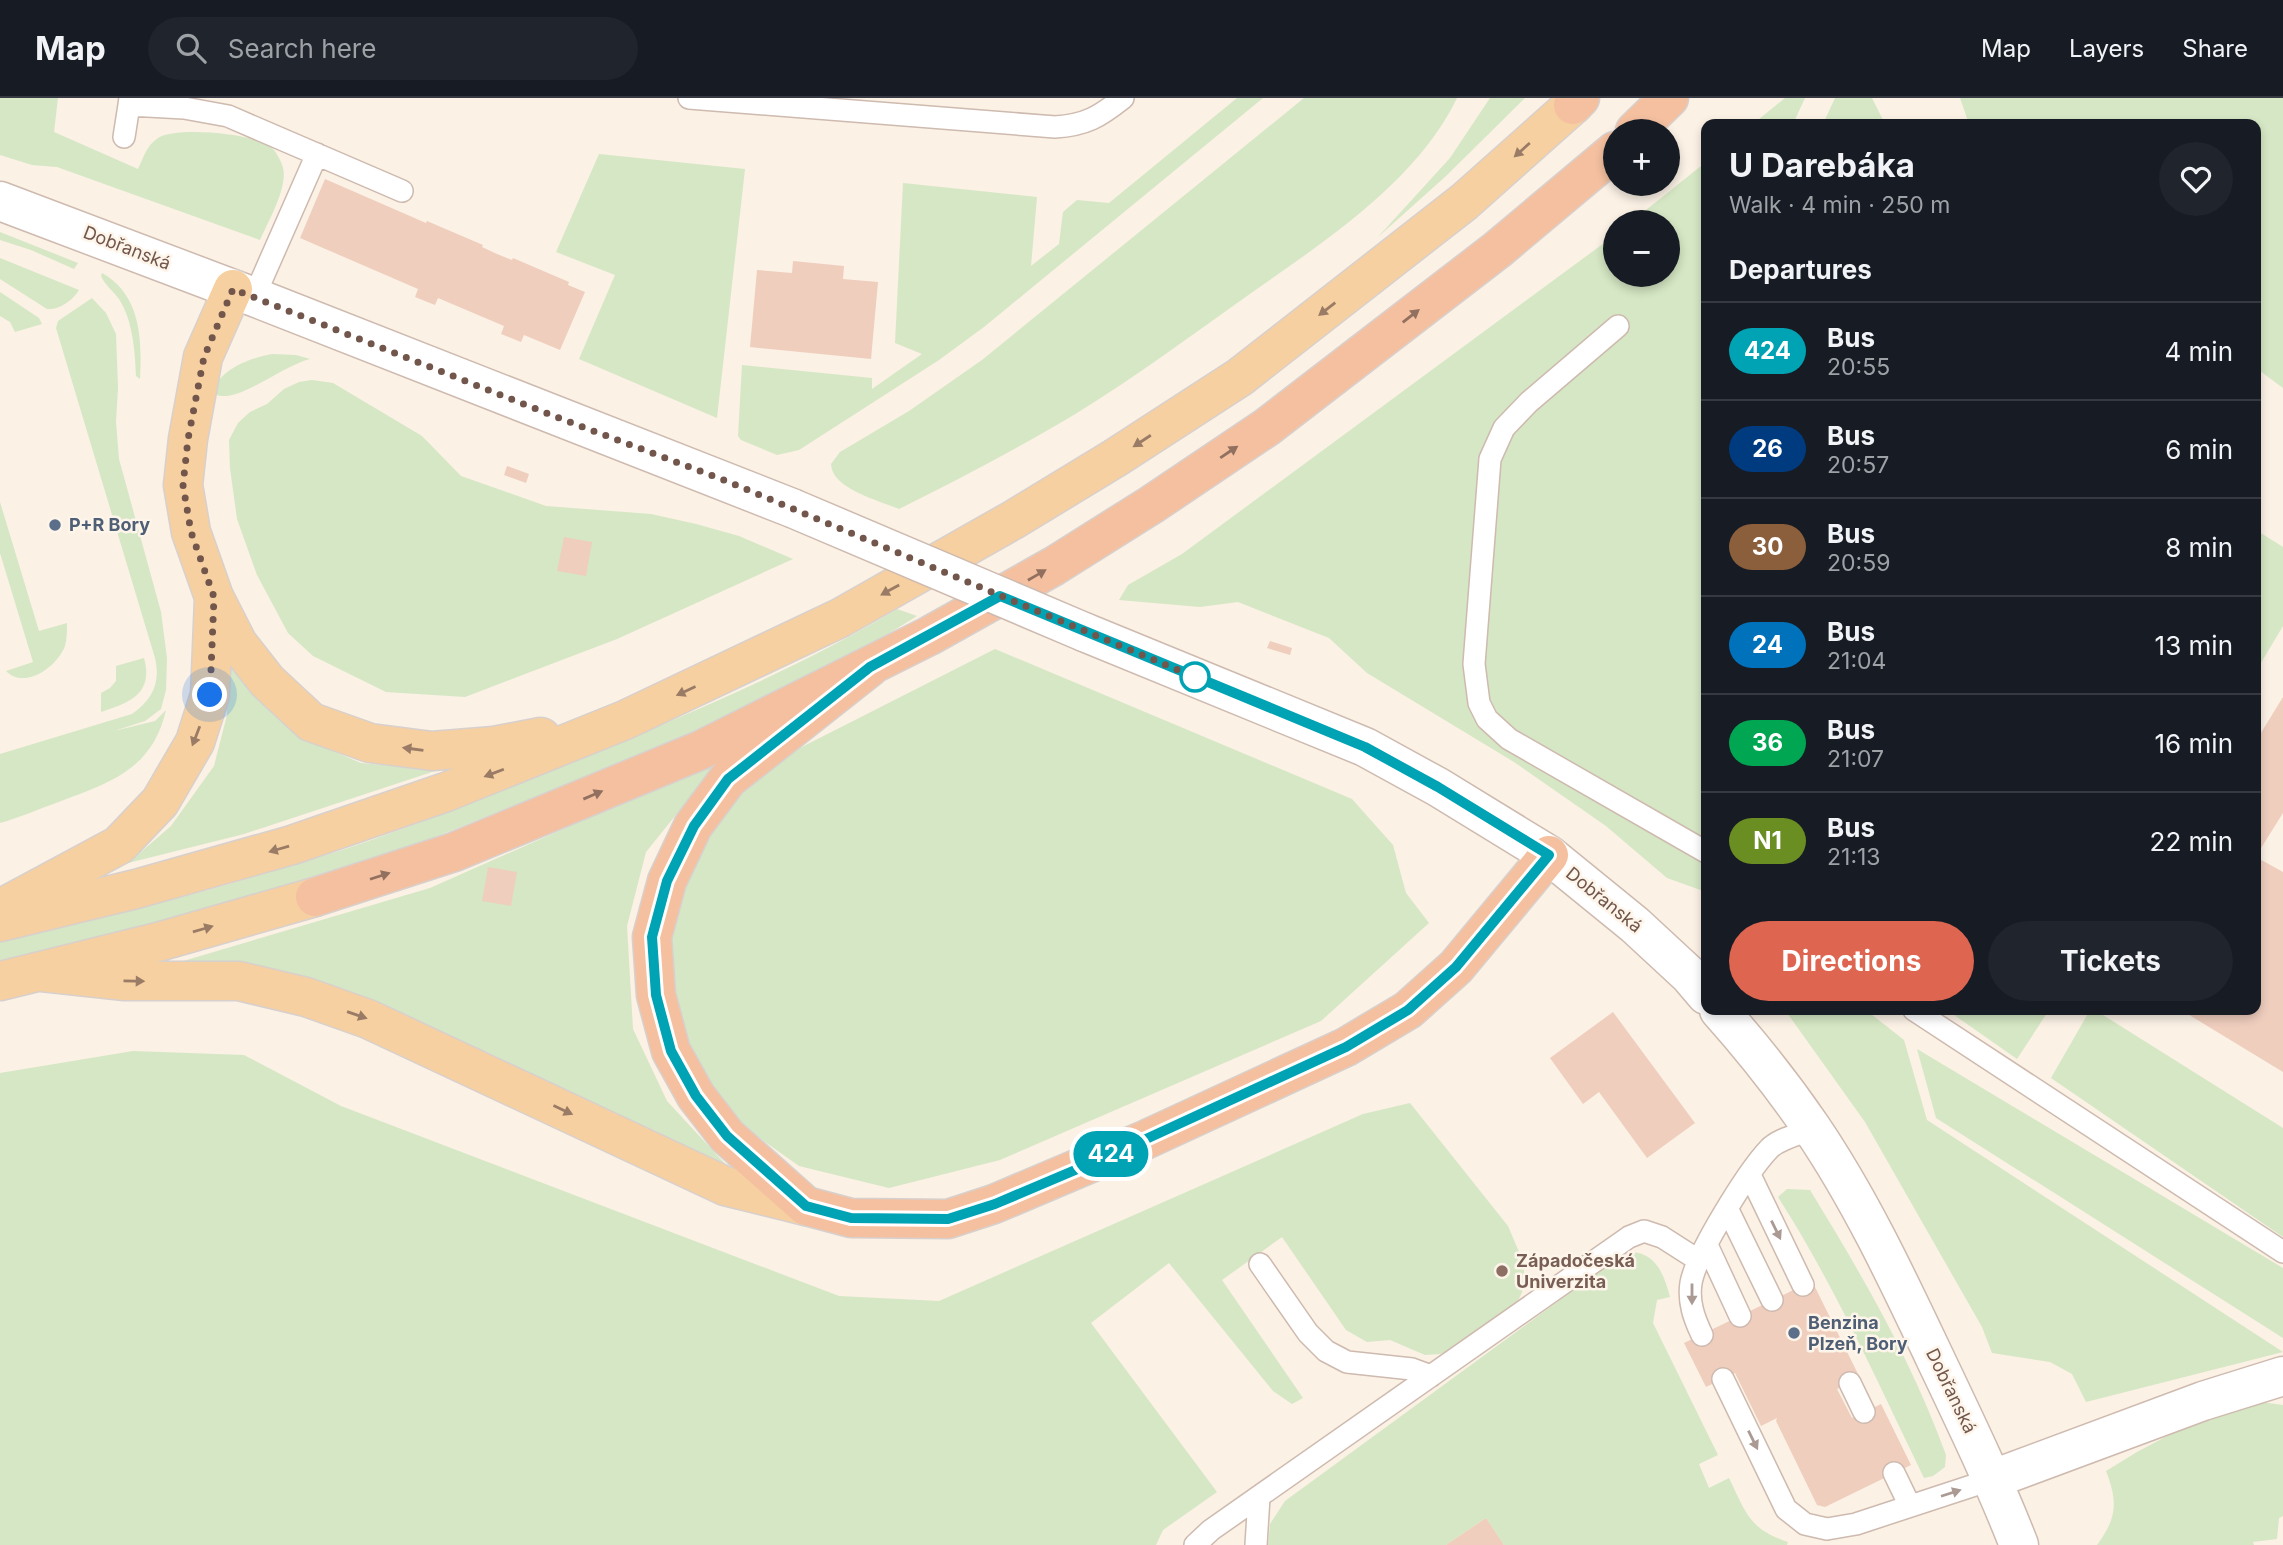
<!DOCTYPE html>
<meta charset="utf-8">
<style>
body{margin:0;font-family:Inter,sans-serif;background:#20242c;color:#f1f3f6;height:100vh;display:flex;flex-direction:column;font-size:26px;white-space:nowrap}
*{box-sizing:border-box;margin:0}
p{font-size:23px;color:#9ea1a6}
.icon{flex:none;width:38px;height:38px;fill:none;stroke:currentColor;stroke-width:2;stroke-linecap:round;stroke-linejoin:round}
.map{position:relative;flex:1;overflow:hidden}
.details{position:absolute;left:1701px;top:21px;width:560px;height:896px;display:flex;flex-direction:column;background:#171b24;border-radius:14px;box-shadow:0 4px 10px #0003}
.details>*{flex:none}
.badge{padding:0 14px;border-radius:23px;font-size:24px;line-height:46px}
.buttons{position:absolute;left:1603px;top:21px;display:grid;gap:14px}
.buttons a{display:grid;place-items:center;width:77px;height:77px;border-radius:50%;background:#171b24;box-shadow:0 4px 10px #0003;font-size:35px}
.you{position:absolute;width:35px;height:35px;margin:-18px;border:5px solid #fff;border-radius:50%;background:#1a73e8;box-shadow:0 0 0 10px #1a73e833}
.map>.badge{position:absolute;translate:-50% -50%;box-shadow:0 0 0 4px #fff}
h2{padding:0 28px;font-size:26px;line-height:63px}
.round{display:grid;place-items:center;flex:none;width:74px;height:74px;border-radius:37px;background:#20242c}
.overview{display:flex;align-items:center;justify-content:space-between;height:119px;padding:0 28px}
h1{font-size:33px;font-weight:700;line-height:52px}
.action{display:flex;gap:14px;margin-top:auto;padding:14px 28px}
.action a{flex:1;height:80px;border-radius:42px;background:#de6651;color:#fff;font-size:28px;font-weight:700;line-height:80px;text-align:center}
.action a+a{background:#20242c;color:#f1f3f6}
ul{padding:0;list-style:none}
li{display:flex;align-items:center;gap:21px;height:98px;padding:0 28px;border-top:2px solid #363941}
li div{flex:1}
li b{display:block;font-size:26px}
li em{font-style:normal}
li .badge{min-width:77px;font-weight:700;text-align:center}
header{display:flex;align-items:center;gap:42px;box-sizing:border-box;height:98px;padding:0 35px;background:#171b24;border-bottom:2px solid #363941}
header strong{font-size:33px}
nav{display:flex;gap:38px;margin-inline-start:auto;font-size:24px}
.search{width:490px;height:63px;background:#20242c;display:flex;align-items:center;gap:18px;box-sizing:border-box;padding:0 24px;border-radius:38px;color:#9ea1a6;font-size:26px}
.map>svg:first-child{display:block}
</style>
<header>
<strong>Map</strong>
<div class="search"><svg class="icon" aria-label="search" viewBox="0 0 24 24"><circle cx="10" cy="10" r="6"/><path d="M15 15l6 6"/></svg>Search here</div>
<nav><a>Map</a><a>Layers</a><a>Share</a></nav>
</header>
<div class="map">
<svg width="2283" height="1447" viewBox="0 0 2283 1447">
<rect width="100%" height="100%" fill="#fbf1e5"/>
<path fill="#d5e7c4" d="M 0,0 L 58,0 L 54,34 L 138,71 C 144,59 146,48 158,40 C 176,28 259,35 273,51 C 277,55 282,65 283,70 C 288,89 268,124 260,142 L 57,69 L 32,67 L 0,57 Z
M 1237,0 L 1263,0 L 984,229 L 939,262 L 799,352 L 777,357 L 741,342 L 738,338 L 742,267 L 872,280 L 872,291 L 922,256 L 895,245 L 903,85 L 1037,99 L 1031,168 L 1059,146 L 1063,114 L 1077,102 L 1109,105 Z
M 1304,0 L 1457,0 C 1416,85 1322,145 1247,198 C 1191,238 1135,279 1077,315 C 1019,350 959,381 899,411 C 878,402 832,391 831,366 L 840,354 L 909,313 L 982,262 Z
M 1490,0 L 1525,0 L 1446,78 L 1378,139 L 1450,60 Z
M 1785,0 L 1805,0 L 1793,26 L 1753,26 Z
M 1835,0 L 1872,0 L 1885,26 L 1823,26 Z
M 1960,0 L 2283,0 L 2283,290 L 2256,270 L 2256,26 L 1969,26 Z
M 599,56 L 745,71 L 717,320 L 579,261 L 615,177 L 556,154 Z
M 1706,64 L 1706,794 L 1667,780 L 1606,728 L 1514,664 L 1367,575 L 1329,540 L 1238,504 L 1200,509 L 1119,502 L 1128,487 L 1182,456 L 1615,137 L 1615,177 L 1668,177 L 1668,124 L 1631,124 Z
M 0,134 L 78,165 L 74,171 L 31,152 L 0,142 Z
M 0,160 L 79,192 C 73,202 60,212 47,211 L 0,181 Z
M 102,175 C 141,197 142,241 140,281 L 136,278 C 135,253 133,223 119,201 C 113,193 105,187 101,178 Z
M 0,194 L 39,220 L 42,226 L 15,234 L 10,224 L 0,218 Z
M 92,200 L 106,215 L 116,236 L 118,290 L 116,324 L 119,361 L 161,514 L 167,560 L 166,592 L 161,611 L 145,623 L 114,633 L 155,623 L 166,612 C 152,673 108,685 56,705 C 38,711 19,720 0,725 L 0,656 L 132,616 C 152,602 161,585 155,560 L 56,230 L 58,223 Z
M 272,256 L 296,257 L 310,261 C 285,267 244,300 222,298 C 218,298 215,296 211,294 C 223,270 247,261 272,256 Z
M 312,282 L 333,285 L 422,338 L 461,378 L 546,408 L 651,416 L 696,426 L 739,438 L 793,461 L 617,541 L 465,599 L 386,594 L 313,558 L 288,535 L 257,477 L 237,421 L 230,370 L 229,342 L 238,325 L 250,314 L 267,306 L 284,291 L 299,284 Z
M 0,404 L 39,533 L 67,525 C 67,533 67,540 65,548 C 57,569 25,592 6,573 L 33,564 L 0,455 Z
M 2256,432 L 2283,449 L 2283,528 L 2256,573 Z
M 897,511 L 917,518 L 851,559 L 673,644 L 433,740 L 308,783 L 173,823 L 0,864 L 0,844 C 108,820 217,791 323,758 C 407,732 489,697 571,664 C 682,619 794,573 897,511 Z
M 995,551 L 1352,701 L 1393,747 L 1406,795 L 1429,825 L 1321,923 L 1000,1062 L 889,1090 L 799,1068 L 737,1024 L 696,976 L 672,886 L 670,837 L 692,770 L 723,712 L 792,654 Z
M 228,556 L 239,577 L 280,623 L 328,651 L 361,665 L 438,672 L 244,736 L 128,765 L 171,728 L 214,668 L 227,617 Z
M 144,560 C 154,596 129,605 101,614 L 101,595 L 110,590 L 116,583 L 116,568 Z
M 721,661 L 646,754 L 627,828 L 633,931 L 667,1003 L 728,1069 L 643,1031 L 491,956 L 338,891 L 180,864 L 430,790 Z
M 1785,912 L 1866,912 L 1904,942 L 1927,1022 L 2283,1254 L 2086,1304 L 2072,1276 L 2050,1264 L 1992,1255 L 1982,1229 L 1865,1024 Z
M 1947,912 L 2049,912 L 2017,961 Z
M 2090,912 L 2095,912 L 2283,1030 L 2283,1139 L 2051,980 Z
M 1917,951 L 2283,1170 L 2283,1240 L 1936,1020 Z
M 133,953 L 244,957 L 341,1008 L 839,1198 L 939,1203 L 1363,1016 L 1410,1005 L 1508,1128 L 1522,1161 L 1526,1185 L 1518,1203 L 1457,1249 L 1440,1256 L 1425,1257 L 1390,1242 L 1367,1244 L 1346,1232 L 1282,1139 L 1222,1182 L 1303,1300 L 1292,1306 L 1273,1293 L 1169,1165 L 1091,1225 L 1217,1394 L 1163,1432 L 1156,1447 L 0,1447 L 0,975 Z
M 1787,1091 L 1810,1092 C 1862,1177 1912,1263 1946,1357 L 1945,1369 L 1933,1378 L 1924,1380 C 1878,1285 1835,1188 1778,1099 Z
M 1632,1154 C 1657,1156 1664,1177 1670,1199 L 1657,1202 L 1653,1225 L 1718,1357 L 1699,1366 L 1709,1390 L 1729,1380 C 1746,1415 1749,1431 1788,1444 L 1787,1447 L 1504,1447 L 1486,1420 L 1446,1447 L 1268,1447 L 1270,1426 L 1285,1403 L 1616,1161 Z
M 2260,1304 L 2283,1307 L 2283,1418 L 2279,1420 L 2277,1441 L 2253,1444 L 2254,1447 L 2097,1447 C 2117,1420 2118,1404 2106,1373 L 2137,1354 L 2171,1336 Z"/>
<path fill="#efcebe" d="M 325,81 L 426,125 L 427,123 L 483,147 L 482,149 L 497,156 L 512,162 L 513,160 L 569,184 L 568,187 L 585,194 L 560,252 L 524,237 L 521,244 L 501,236 L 504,228 L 438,200 L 435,207 L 415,199 L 418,191 L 300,140 Z
M 793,163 L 844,168 L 843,181 L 878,184 L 871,261 L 750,249 L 757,172 L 792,175 Z
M 507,368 L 529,376 L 526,385 L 504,377 Z
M 564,439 L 592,444 L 586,478 L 557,473 Z
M 1270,543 L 1292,550 L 1290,557 L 1267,550 Z
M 2283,599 L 2283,715 L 2256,758 L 2256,643 Z
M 2256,759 L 2283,774 L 2283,974 L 2181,912 L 2256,912 Z
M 488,769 L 517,774 L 511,808 L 482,803 Z
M 1613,914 L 1695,1025 L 1647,1060 L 1599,994 L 1583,1006 L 1550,960 Z
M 1812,1183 L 1860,1280 L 1837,1291 L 1852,1320 L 1881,1306 L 1911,1367 L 1825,1409 L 1817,1407 L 1776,1323 L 1777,1320 L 1761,1328 L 1735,1275 L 1706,1289 L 1684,1245 Z
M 1486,1420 L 1504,1447 L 1446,1447 Z"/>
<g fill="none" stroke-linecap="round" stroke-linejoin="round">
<g stroke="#cebaaf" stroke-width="24">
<path id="service" d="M 130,0 L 129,7 L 184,10 L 228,18 L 402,93
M 689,0 L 1055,29 C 1086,27 1099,19 1123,0
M 124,39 L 129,7
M 254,199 L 317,56
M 1618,228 L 1529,304 L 1504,330 L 1490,361 L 1474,566 L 1479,605 L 1487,621 L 1509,641 L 1706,754
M 1914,912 L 2283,1154
M 1750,1077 L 1803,1187
M 1728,1112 L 1772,1202
M 1707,1147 L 1740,1218
M 1260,1166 L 1308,1235 L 1326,1253 L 1347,1264 L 1412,1271 L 1431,1278
M 1702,1237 C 1694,1220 1688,1204 1691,1185 C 1696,1156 1748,1073 1769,1051 C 1778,1041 1800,1036 1812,1031
M 1723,1281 L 1786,1411 L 1805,1426 L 1827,1431 L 1856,1426 L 1993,1381
M 1850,1285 L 1864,1314
M 1894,1375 L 1910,1408
M 1195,1447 L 1211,1432 L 1629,1139 L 1644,1133 L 1662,1139 L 1698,1162
M 1256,1447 L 1259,1399"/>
</g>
<g stroke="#cebaaf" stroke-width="41">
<path id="tertiary" d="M 0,103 L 254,199 L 792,410
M 1084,534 L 1365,649 L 1438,689 L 1549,757 L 1635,827 L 1689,877 L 1706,897
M 1719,912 C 1752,949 1783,988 1811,1029 C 1860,1101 1897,1180 1934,1258 C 1964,1321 1994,1383 2019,1447
M 1993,1381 L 2203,1303 L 2283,1278"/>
</g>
<g stroke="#d8d0cd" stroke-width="41">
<path id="primary" d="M 233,191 L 203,259 L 188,341 L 183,387 L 191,434 L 214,499 L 238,546 L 267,583 L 311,624 L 370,645 L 432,653 L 494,648 L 541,639
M 4,809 L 119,747 L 160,704 L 195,644 L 210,597 L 214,501
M 0,824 L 136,791 L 292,747 L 446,694 L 625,622 L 840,520 L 1013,422 L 1115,360 L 1240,279 L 1464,104 L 1573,7
M 42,874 L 125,883 L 239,883 L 306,899 L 368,921 L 725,1088 L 806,1108
M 0,883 L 158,844 L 315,799"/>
</g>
<g stroke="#d8d0cd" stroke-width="41">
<path id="trunk" d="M 1573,7 L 1580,0
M 1635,33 L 1669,0
M 870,569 L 728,681 L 693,728 L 667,783 L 652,839 L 656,897 L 671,953 L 696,998 L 727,1038 L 806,1108 L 851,1120 L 948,1121 L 994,1106 L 1145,1042 L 1346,949 L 1408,912 L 1456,869 L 1549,757
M 315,799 L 454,754 L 701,652 L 929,538 L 1054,468 L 1151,407 L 1267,329 L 1497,152 L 1615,53"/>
</g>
<use href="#service" stroke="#fff" stroke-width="21"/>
<use href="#tertiary" stroke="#fff" stroke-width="38"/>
<use href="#primary" stroke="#f6d0a1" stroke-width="38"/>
<use href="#trunk" stroke="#f4c0a0" stroke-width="38"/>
<g stroke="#cebaaf" stroke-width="41" stroke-linecap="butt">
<path id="tertiary-bridge" d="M 792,410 L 1084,534"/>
</g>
<use href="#tertiary-bridge" stroke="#fff" stroke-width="38"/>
</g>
<defs><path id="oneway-solid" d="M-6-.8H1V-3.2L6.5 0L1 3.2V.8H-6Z" transform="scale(1.75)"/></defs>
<g fill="#9a7b65">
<use href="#oneway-solid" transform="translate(1522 52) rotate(138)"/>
<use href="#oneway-solid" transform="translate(1327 211) rotate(142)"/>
<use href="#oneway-solid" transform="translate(1142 343) rotate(147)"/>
<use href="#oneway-solid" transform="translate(890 492) rotate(151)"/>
<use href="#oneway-solid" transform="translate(686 593) rotate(155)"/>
<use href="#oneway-solid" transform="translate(196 638) rotate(111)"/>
<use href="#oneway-solid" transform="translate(413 651) rotate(-172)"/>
<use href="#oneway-solid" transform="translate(494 675) rotate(159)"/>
<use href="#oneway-solid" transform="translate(279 751) rotate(164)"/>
<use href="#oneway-solid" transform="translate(203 831) rotate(-16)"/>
<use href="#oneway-solid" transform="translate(134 883) rotate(1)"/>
<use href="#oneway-solid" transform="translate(357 917) rotate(19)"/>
<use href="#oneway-solid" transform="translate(563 1012) rotate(25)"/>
</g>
<g fill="#927060">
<use href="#oneway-solid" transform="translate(1411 218) rotate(-38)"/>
<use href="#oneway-solid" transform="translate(1229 354) rotate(-34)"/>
<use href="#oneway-solid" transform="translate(1037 477) rotate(-30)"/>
<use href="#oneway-solid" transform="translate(593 697) rotate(-23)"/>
<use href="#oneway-solid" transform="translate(380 778) rotate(-18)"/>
</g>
<g fill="#aa9a93">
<use href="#oneway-solid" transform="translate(1776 1132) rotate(64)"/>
<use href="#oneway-solid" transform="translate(1692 1196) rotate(90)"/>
<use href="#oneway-solid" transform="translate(1753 1342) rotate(64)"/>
<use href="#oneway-solid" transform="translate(1951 1395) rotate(-18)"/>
</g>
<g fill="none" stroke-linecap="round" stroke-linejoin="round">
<g stroke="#fff" stroke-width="16">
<path id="line" d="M 1000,498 L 1365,649 L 1438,689 L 1549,757 L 1456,869 L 1408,912 L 1346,949 L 1120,1053 L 995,1106 L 948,1121 L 851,1120 L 806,1108 L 727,1038 L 696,998 L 671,953 L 656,897 L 652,839 L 667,783 L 694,728 L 728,681 L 870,569 Z"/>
</g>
<use href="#line" stroke="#00a3b4" stroke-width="10"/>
<path stroke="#72564b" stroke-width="7" stroke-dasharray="0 12.6" d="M 210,597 L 214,499 L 191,434 L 183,387 L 188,341 L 204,259 L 233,191 L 559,320 L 724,382 L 1195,579"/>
</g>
<g fill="#5c6f8a" stroke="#fef5ea" stroke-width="2.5">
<circle cx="55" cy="427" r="7"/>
<circle cx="1794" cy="1235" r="7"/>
</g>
<circle fill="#fff" stroke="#00a3b4" stroke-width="3.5" cx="1195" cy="579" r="14"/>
<circle fill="#8d6e63" stroke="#fef5ea" stroke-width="2.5" cx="1502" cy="1173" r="7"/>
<g text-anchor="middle" stroke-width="5" stroke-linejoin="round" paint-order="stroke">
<g font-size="18" fill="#72564b" stroke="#fef5ea">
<text transform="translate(127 150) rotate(21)" y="6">Dobřanská</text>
<text transform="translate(1604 802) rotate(39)" y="6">Dobřanská</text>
<text transform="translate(1951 1293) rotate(64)" y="6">Dobřanská</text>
</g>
<g font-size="18" font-weight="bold" fill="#4e5e75" stroke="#fef5ea" text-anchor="start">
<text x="69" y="433">P+R Bory</text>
<text x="1808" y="1231">Benzina<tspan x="1808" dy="21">Plzeň, Bory</tspan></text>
</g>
<g font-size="18" font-weight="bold" fill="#785e54" stroke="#fef5ea" text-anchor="start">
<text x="1516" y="1169">Západočeská<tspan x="1516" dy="21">Univerzita</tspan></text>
</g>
</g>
</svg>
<div class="buttons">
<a>+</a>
<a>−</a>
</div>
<div class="you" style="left:210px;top:597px"></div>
<b class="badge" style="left:1111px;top:1056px;background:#00a3b4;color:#fff">424</b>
<section class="details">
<div class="overview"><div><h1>U Darebáka</h1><p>Walk · 4 min · 250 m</p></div><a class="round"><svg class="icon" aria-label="heart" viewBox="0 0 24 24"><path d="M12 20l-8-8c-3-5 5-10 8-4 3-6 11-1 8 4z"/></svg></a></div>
<h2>Departures</h2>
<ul>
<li><span class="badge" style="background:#00a3b4;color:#fff">424</span><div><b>Bus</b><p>20:55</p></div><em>4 min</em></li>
<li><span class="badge" style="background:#003b80;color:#fff">26</span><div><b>Bus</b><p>20:57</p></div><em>6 min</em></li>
<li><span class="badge" style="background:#8b5e3c;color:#fff">30</span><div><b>Bus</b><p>20:59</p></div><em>8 min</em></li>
<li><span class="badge" style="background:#0072bc;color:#fff">24</span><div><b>Bus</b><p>21:04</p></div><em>13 min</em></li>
<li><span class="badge" style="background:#00a651;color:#fff">36</span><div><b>Bus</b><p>21:07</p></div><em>16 min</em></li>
<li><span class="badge" style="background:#6b8e23;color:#fff">N1</span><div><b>Bus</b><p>21:13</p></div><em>22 min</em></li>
</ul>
<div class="action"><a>Directions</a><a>Tickets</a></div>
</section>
</div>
